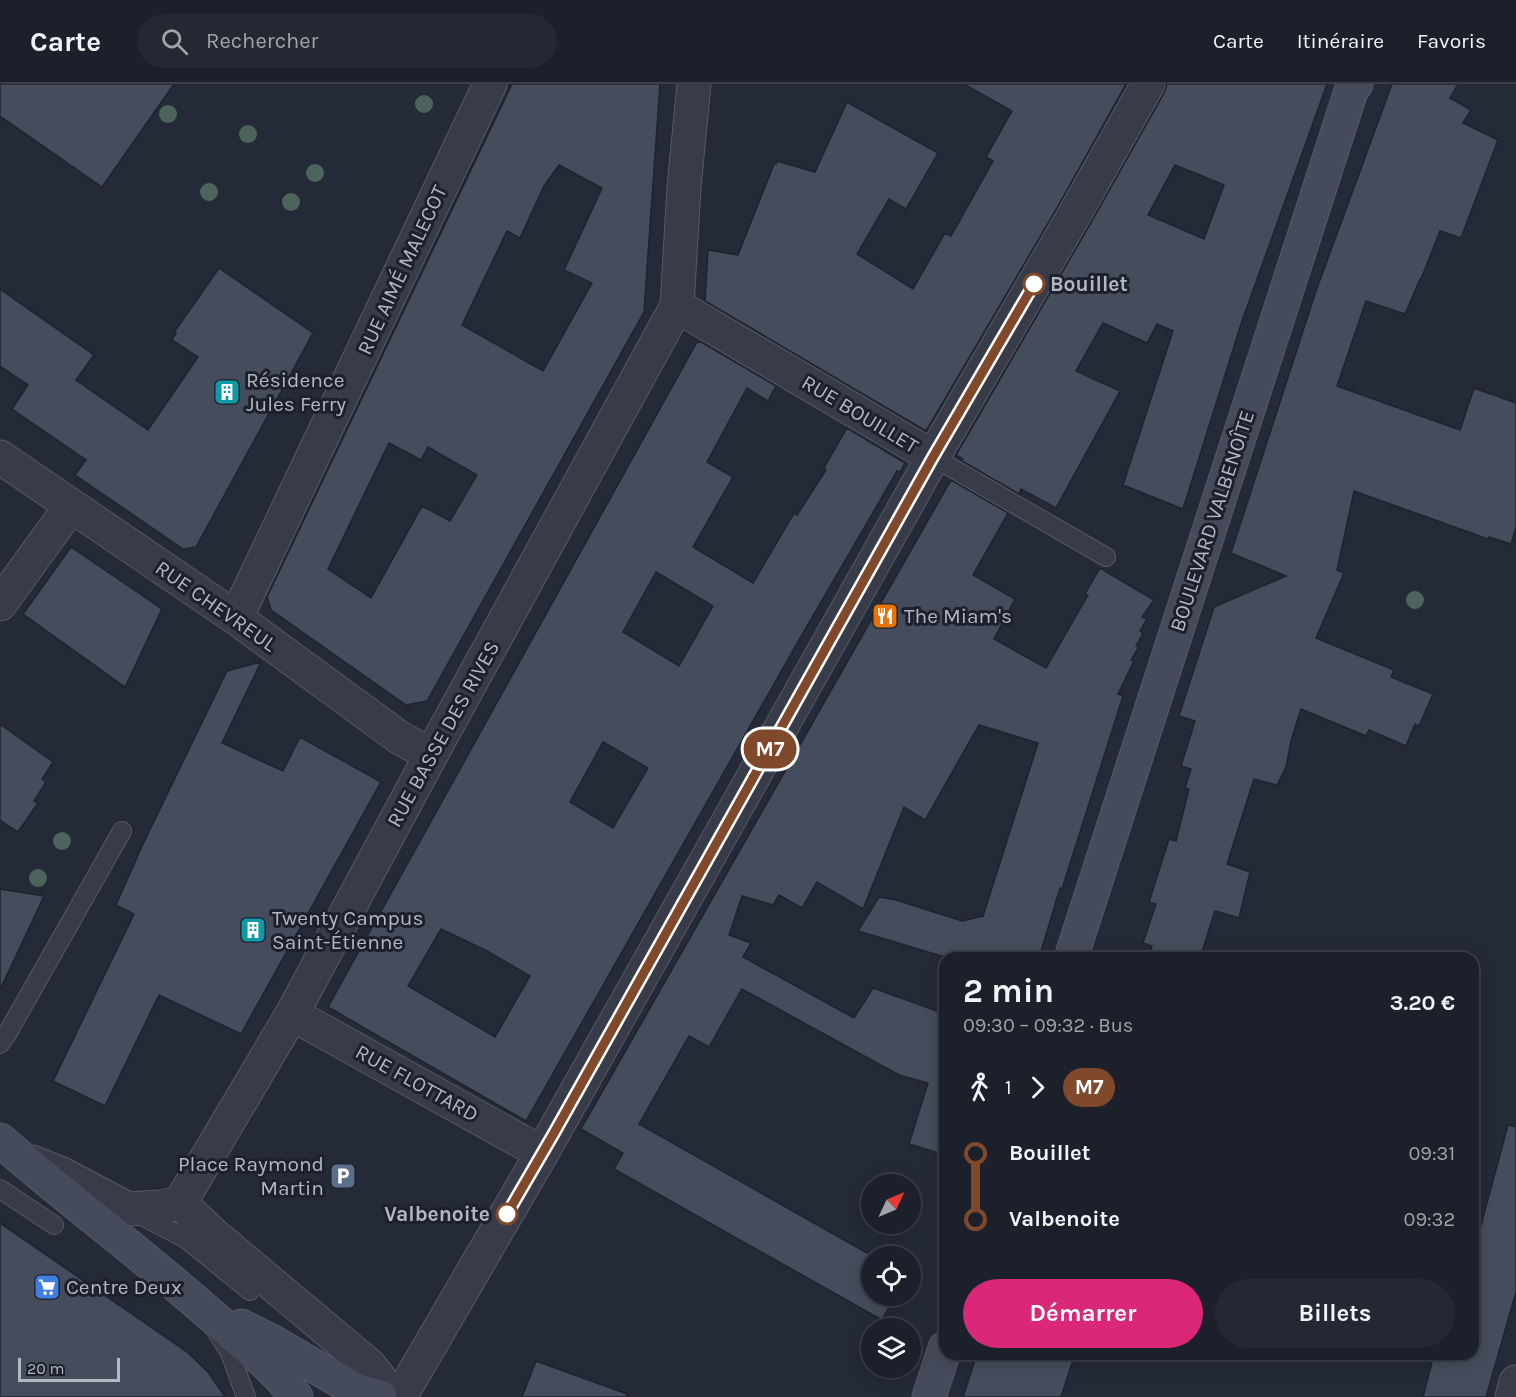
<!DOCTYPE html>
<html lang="fr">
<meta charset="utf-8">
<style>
body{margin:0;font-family:Karla,sans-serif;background:#242832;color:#f1f3f6;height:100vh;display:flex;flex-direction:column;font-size:22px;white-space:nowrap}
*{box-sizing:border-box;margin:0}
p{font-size:20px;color:#a0a3a8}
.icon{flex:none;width:33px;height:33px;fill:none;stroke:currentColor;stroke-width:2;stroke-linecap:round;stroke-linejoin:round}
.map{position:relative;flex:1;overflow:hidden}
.side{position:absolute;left:939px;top:868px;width:540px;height:408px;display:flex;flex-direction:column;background:#1b202a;border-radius:18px;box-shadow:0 3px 15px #0003,0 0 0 2px #393e47}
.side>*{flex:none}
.badge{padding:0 12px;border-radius:20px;font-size:21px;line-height:39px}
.needle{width:39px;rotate:46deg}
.fabs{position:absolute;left:861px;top:1090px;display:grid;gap:12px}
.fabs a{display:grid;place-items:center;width:60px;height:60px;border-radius:50%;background:#1b202a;box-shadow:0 3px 15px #0003,0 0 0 2px #393e47;font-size:30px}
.scale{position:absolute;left:18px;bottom:15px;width:102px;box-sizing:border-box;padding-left:6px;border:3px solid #b2b7c4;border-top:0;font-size:16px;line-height:21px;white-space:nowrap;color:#b2b7c4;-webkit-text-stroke:4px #1d212d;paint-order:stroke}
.map>.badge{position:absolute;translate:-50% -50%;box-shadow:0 0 0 3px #fff}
.legs{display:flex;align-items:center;gap:9px;height:66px;padding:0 24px;font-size:20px}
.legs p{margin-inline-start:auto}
.overview{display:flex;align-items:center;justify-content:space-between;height:102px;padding:0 24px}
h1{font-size:33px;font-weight:700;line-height:45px}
.primary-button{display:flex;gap:12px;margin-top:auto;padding:12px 24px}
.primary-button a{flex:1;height:69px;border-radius:36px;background:#db2777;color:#fff;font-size:24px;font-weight:700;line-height:69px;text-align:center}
.primary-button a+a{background:#242832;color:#f1f3f6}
ul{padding:0 24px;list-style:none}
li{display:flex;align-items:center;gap:21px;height:66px;font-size:22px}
li i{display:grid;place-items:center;width:9px;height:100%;margin:0 8px;background:currentColor}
li i::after{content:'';width:15px;height:15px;margin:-8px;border:4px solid;border-radius:50%;background:#1b202a}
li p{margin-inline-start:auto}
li:first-child i{background:linear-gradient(#0000 50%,currentColor 0)}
li:last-child i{background:linear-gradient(currentColor 50%,#0000 0)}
header{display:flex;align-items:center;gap:36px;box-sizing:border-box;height:84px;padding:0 30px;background:#1b202a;border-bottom:2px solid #393e47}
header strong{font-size:28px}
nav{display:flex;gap:33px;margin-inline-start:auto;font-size:21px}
.search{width:420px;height:54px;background:#242832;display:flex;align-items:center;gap:15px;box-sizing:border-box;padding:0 21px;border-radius:33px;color:#a0a3a8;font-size:22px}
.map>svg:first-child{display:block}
</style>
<header>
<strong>Carte</strong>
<div class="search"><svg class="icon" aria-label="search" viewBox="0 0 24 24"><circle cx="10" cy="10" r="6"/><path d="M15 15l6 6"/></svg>Rechercher</div>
<nav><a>Carte</a><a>Itinéraire</a><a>Favoris</a></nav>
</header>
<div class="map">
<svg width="1516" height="1313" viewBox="0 0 1516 1313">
<rect width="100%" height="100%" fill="#242a38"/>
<path fill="#454d5c" stroke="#1f232f" stroke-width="1.5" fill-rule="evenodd" d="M 0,0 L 174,0 L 102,103 L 0,32 Z
M 512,0 L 660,0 L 644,228 L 427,617 L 406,621 L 271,526 L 267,513 ZM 559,81 L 602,104 L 564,186 L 592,199 L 543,287 L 462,241 L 507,147 L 520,154 L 544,102 ZM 389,359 L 421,376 L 428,363 L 477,391 L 450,437 L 422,422 L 371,514 L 328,485 Z
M 964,0 L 1126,0 L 1057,124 L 926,347 L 705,217 L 708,166 L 738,171 L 774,80 L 776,80 L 777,77 L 815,88 L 847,18 L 938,69 L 906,125 L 889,115 L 857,170 L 913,205 L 945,149 L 951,152 L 993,77 L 986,73 L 1012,27 Z
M 1167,0 L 1327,0 L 1242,237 L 1183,425 L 1123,401 L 1173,247 L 1157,240 L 1147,259 L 1103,239 L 1076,287 L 1120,307 L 1056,424 L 1021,405 L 1019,410 L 962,377 L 963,375 L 956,371 L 1089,142 L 1164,9 ZM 1175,81 L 1224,101 L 1204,155 L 1148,131 Z
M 1392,0 L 1458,0 L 1450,14 L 1471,26 L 1463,39 L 1498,56 L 1461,154 L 1440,147 L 1421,195 L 1420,195 L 1405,230 L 1366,217 L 1337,302 L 1460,346 L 1474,304 L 1516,319 L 1516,443 L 1511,460 L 1489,453 L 1488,455 L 1354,407 L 1337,486 L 1344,489 L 1316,554 L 1394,586 L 1391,593 L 1433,610 L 1419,642 L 1415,640 L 1406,662 L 1369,646 L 1366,652 L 1301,625 L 1291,657 L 1286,683 L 1277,701 L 1254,695 L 1227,780 L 1250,788 L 1239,834 L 1215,827 L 1200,874 L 1148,874 L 1152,862 L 1143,859 L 1156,820 L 1149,818 L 1169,755 L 1176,757 L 1189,705 L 1185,704 L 1191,685 L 1181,682 L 1195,637 L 1179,632 L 1214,523 L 1286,492 L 1231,469 L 1316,207 Z
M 219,184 L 313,249 L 196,463 L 183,465 L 75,391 L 86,376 L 12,325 L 28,301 L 0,282 L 0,205 L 94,271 L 76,296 L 148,346 L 198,273 L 172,256 L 176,249 L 175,247 Z
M 697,258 L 701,258 L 776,302 L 768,317 L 747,304 L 707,378 L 733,393 L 693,463 L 753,499 L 794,429 L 797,431 L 826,386 L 824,384 L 847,344 L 905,379 L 900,388 L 897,387 L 795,563 L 526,1037 L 328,923 ZM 656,488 L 713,522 L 679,582 L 623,548 ZM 603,658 L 648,684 L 613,744 L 570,718 ZM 441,845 L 487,867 L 530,892 L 495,953 L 408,902 Z
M 951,396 L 1008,429 L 973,491 L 1015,515 L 994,555 L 1046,584 L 1088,511 L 1085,510 L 1100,484 L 1154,516 L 1142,533 L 1147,535 L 1140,547 L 1143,549 L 1136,562 L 1139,563 L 1131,576 L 1134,577 L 1118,610 L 1123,612 L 1062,805 L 1060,804 L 1039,874 L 948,874 L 858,847 L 879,813 L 896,816 L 962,837 L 983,832 L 1038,659 L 979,641 L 925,736 L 904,723 L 863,825 L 817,798 L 802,824 L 779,811 L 773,821 L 742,812 L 729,851 L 751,859 L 743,873 L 854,934 L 873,904 L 945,930 L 945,1071 L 909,1060 L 928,999 L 899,991 L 742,905 L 709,963 L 689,952 L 639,1040 L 874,1173 L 872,1173 L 872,1212 L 895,1212 L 882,1236 L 614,1085 L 623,1069 L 581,1045 Z
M 71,463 L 162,525 L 125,603 L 23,530 Z
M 261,578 L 222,659 L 283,687 L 300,653 L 381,698 L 241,950 L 159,911 L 105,1022 L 53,997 L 134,830 L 116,821 L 142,762 L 227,587 Z
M 0,640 L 53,678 L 42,695 L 46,698 L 34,717 L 38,719 L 18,748 L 0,736 Z
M 0,805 L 44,812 L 0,906 Z
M 1508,1041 L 1516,1043 L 1516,1208 L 1486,1313 L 1423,1313 L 1434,1270 L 1473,1270 L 1473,1171 Z
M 0,1139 L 187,1268 L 208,1288 L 225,1313 L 0,1313 Z
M 977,1270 L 1075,1270 L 1061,1313 L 963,1313 Z
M 536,1277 L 627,1310 L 626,1313 L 522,1313 Z"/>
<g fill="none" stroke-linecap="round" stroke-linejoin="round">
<g stroke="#555a66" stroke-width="20">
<path id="lane" d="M 933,373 L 1106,473
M 0,960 L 7,950 L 122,747
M 0,1105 L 54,1141
M 136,1129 L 186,1155 L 250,1207
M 218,1250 L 230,1269 L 246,1313"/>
</g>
<g stroke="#555a66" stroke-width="35">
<path id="street" d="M 677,222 L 933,373
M 0,373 L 236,534 L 400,654 L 431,671
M 0,520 L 71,422
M 236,534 L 490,0
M 292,930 L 542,1069
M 32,1078 L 62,1090 L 128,1125 L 161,1123 L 180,1119 L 292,930 L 431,671 L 677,222 L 684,103 L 694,0
M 180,1119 L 214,1151 L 370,1282 L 394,1313
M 400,1313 L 542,1069 L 933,373 L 1073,133 L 1148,0
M 1512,1313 L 1516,1298"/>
</g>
<g stroke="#555a66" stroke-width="35">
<path id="secondary" d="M 1071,874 L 1351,7 L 1356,0
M 0,1056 C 72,1119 150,1176 221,1240 C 247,1263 276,1285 296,1313
M 241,1242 L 275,1259 L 357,1307 L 380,1313
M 929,1313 L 945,1264"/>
</g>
<use href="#lane" stroke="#373c48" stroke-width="18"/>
<use href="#street" stroke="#373c48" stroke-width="33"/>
<use href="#secondary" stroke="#464b5b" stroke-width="33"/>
</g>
<g fill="#4c645c">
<circle cx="424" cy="20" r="9"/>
<circle cx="168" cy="30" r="9"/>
<circle cx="248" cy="50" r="9"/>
<circle cx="315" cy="89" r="9"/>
<circle cx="209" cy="108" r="9"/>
<circle cx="291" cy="118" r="9"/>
<circle cx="1415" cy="516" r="9"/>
<circle cx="62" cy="757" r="9"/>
<circle cx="38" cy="794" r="9"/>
</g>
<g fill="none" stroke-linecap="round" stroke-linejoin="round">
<g stroke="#fff" stroke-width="14">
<path id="line-1" d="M 507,1130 L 554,1049 L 933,373 L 1034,200"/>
</g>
<use href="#line-1" stroke="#81492b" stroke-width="9"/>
</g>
<defs>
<g id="building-square" transform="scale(1.35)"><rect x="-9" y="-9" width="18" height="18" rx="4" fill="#0f9aa8" stroke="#1d212d"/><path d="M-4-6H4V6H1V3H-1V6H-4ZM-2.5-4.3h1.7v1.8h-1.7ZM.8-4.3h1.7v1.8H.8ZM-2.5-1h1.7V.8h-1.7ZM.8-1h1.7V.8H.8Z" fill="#fff"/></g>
<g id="restaurant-square" transform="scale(1.35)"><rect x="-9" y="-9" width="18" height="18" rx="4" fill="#e8710a" stroke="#1d212d"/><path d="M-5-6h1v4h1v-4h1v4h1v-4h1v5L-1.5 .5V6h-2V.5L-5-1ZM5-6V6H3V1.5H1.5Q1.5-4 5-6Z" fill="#fff"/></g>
<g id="parking-square" transform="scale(1.35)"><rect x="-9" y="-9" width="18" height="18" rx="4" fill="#5c6f8a" stroke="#1d212d"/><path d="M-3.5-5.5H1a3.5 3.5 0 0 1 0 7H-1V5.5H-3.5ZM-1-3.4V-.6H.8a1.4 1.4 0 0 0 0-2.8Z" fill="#fff"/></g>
<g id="supermarket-square" transform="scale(1.35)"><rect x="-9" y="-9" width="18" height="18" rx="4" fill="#3f7fe0" stroke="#1d212d"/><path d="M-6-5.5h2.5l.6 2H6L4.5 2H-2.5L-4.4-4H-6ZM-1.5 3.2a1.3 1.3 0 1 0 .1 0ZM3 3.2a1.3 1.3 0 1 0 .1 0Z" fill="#fff"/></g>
</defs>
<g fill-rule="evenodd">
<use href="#building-square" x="227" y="308"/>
<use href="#restaurant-square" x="885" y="532"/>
<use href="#building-square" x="253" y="846"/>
<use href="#parking-square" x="343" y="1092"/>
<use href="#supermarket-square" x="47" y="1203"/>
</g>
<g fill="#fff" stroke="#81492b" stroke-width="3">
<circle cx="1034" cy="200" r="10"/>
<circle cx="507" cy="1130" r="10"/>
</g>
<g text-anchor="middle" stroke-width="6" stroke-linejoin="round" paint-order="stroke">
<g font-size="21" fill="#b2b7c4" stroke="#1d212d">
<text transform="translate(402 186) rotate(-65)" y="7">RUE AIMÉ MALECOT</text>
<text transform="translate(860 330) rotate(31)" y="7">RUE BOUILLET</text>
<text transform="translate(1212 437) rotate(-72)" y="7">BOULEVARD VALBENOÎTE</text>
<text transform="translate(216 522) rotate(35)" y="7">RUE CHEVREUL</text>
<text transform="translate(443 650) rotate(-61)" y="7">RUE BASSE DES RIVES</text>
<text transform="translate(417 999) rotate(29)" y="7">RUE FLOTTARD</text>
</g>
<g font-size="21" font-weight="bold" fill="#b2b7c4" stroke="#1d212d" text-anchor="start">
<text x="1050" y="207">Bouillet</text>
<text x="490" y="1137" text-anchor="end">Valbenoite</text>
</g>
<g font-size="21" fill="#b2b7c4" stroke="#1d212d" text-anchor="start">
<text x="246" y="303">Résidence<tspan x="246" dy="24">Jules Ferry</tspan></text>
<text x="904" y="539">The Miam's</text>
<text x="272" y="841">Twenty Campus<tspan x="272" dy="24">Saint-Étienne</tspan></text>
<text x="324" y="1087" text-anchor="end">Place Raymond<tspan x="324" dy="24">Martin</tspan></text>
<text x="66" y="1210">Centre Deux</text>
</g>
</g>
</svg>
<div class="fabs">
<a><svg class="needle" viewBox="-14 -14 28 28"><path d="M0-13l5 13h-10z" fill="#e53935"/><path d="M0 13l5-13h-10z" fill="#a0a3a8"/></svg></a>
<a><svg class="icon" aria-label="locate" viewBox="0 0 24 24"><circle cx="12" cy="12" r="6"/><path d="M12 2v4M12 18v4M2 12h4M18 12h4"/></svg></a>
<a><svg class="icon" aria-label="layers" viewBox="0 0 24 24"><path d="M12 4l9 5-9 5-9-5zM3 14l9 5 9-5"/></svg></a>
</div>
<div class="scale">20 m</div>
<b class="badge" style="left:770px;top:665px;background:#81492b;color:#fff">M7</b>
<section class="side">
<div class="overview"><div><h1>2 min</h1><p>09:30 – 09:32 · Bus</p></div><b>3.20 €</b></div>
<div class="legs"><svg class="icon" aria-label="walk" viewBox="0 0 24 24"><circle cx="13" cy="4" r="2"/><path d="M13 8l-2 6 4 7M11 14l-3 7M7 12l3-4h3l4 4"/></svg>1<svg class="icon" aria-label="forward" viewBox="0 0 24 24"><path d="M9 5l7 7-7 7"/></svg><b class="badge" style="background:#81492b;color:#fff">M7</b></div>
<ul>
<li><i style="color:#81492b"></i><b>Bouillet</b><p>09:31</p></li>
<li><i style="color:#81492b"></i><b>Valbenoite</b><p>09:32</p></li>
</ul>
<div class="primary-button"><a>Démarrer</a><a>Billets</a></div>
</section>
</div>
